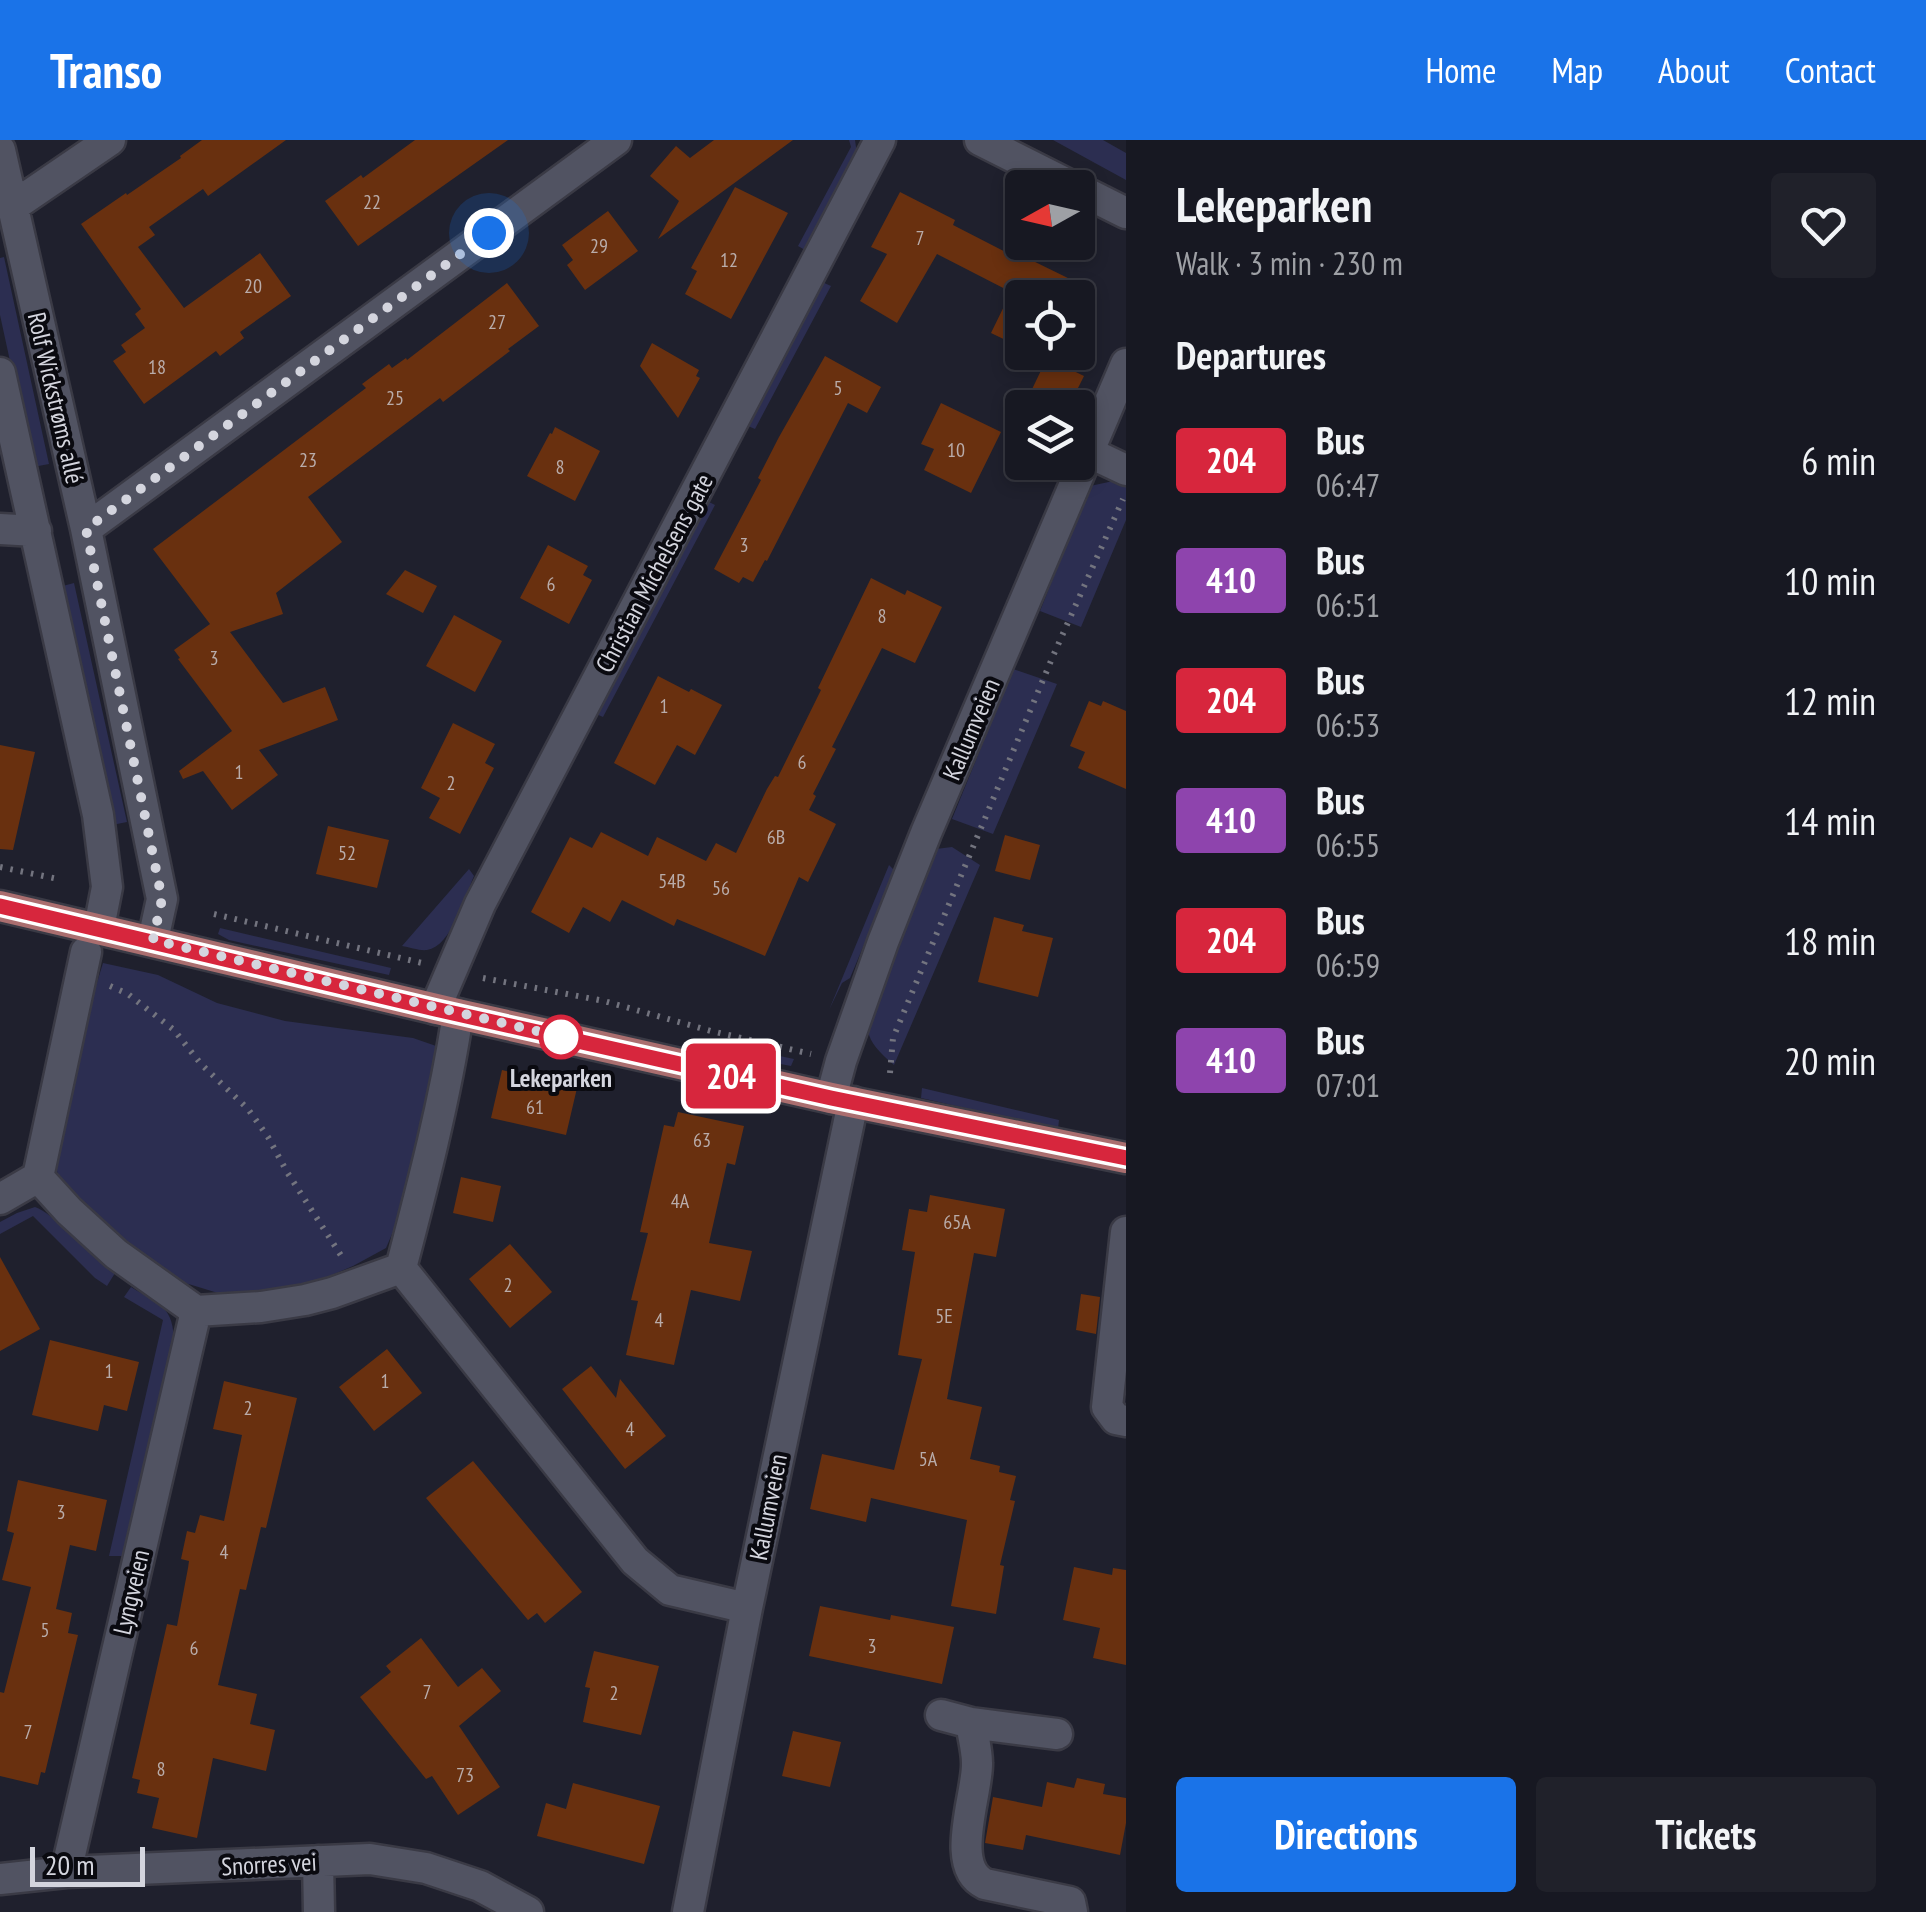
<!DOCTYPE html>
<meta charset="utf-8">
<style>
body{margin:0;font-family:"PT Sans Narrow",sans-serif;background:#20212a;color:#f1f3f6;height:100vh;display:flex;flex-direction:column;font-size:38px;white-space:nowrap}
*{box-sizing:border-box;margin:0}
p{font-size:32px;color:#9ea0a5}
.icon{flex:none;width:55px;height:55px;fill:none;stroke:currentColor;stroke-width:2;stroke-linecap:round;stroke-linejoin:round}
.map{position:relative;flex:1;overflow:hidden}
.side{display:flex;flex-direction:column;background:#171822;width:800px}
.side>*{flex:none}
.badge{padding:0 20px;border-radius:8px;font-size:35px;line-height:65px}
.needle{width:65px;rotate:262deg}
.fabs{position:absolute;left:1005px;top:30px;display:grid;gap:20px}
.fabs a{display:grid;place-items:center;width:90px;height:90px;border-radius:10px;background:#171822;box-shadow:0 5px 15px #0003,0 0 0 2px #363740;font-size:50px}
.scale{position:absolute;left:30px;bottom:25px;width:115px;box-sizing:border-box;padding-left:10px;border:5px solid #d4d5de;border-top:0;font-size:28px;line-height:35px;white-space:nowrap;color:#d4d5de;-webkit-text-stroke:8px #0a0a10;paint-order:stroke}
.you{position:absolute;width:50px;height:50px;margin:-25px;border:8px solid #fff;border-radius:50%;background:#1a73e8;box-shadow:0 0 0 15px #1a73e833}
.map>.badge{position:absolute;translate:-50% -50%;box-shadow:0 0 0 5px #fff}
h2{padding:0 50px;font-size:38px;line-height:90px}
.round{display:grid;place-items:center;flex:none;width:105px;height:105px;border-radius:10px;background:#20212a}
.head{display:flex;align-items:center;justify-content:space-between;height:170px;padding:0 50px}
h1{font-size:48px;font-weight:700;line-height:75px}
.button{display:flex;gap:20px;margin-top:auto;padding:20px 50px}
.button a{flex:1;height:115px;border-radius:10px;background:#1a73e8;color:#fff;font-size:40px;font-weight:700;line-height:115px;text-align:center}
.button a+a{background:#20212a;color:#f1f3f6}
ul{padding:0;list-style:none}
li{display:flex;align-items:center;gap:30px;height:120px;padding:0 50px}
li div{flex:1}
li b{display:block;font-size:38px}
li em{font-style:normal}
li .badge{min-width:110px;font-weight:700;text-align:center}
header{display:flex;align-items:center;gap:60px;box-sizing:border-box;height:140px;padding:0 50px;background:#1a73e8;color:#fff}
header strong{font-size:48px}
nav{display:flex;gap:55px;margin-inline-start:auto;font-size:35px}
main{display:flex;flex:1;min-height:0}
.map>svg:first-child{display:block}
</style>
<header>
<strong>Transo</strong>
<nav><a>Home</a><a>Map</a><a>About</a><a>Contact</a></nav>
</header>
<main>
<div class="map">
<svg width="1126" height="1772" viewBox="0 0 1126 1772">
<rect width="100%" height="100%" fill="#1f202d"/>
<path fill="#2c2e51" d="M 849,0 L 855,0 L 857,14 L 805,110 L 798,106 L 851,7 Z
M 1053,0 L 1103,0 L 1126,13 L 1126,40 Z
M 4,117 L 49,324 L 33,327 L 0,175 L 0,118 Z
M 822,142 L 831,146 L 755,289 L 748,286 Z
M 1118,340 L 1126,344 L 1126,380 L 1081,487 L 1040,471 L 1090,346 Z
M 709,362 L 715,365 L 603,577 L 594,573 Z
M 74,443 L 127,682 L 112,685 L 59,447 Z
M 1013,529 L 1057,544 L 993,694 L 952,679 Z
M 952,707 L 980,725 L 894,925 C 885,917 873,907 869,895 C 861,869 923,741 936,709 Z
M 889,725 L 895,731 L 850,838 L 842,843 L 829,870 Z
M 469,729 L 474,736 C 465,756 452,806 427,810 C 420,811 409,807 402,806 Z
M 220,788 L 391,828 L 389,835 L 229,800 L 218,794 Z
M 103,823 L 158,835 L 217,863 L 285,881 L 413,898 L 439,907 L 402,1062 L 395,1087 L 386,1108 L 353,1126 L 306,1146 L 231,1157 L 182,1142 L 121,1099 L 61,1042 L 52,1018 L 75,914 Z
M 712,902 L 794,919 L 791,926 L 732,915 L 708,908 Z
M 922,948 L 1059,980 L 1058,989 L 921,958 Z
M 35,1067 C 53,1073 97,1118 115,1133 L 107,1146 L 95,1138 L 33,1076 L 0,1094 L 0,1082 L 17,1073 Z
M 131,1147 C 160,1165 174,1166 174,1204 L 122,1416 L 109,1416 L 163,1180 L 124,1157 Z"/>
<path fill="#69300f" d="M 202,0 L 286,0 L 208,56 L 203,49 L 149,87 L 155,95 L 138,107 L 184,168 L 260,113 L 291,156 L 240,192 L 244,198 L 220,216 L 216,211 L 144,264 L 113,221 L 126,212 L 121,205 L 145,188 L 135,174 L 141,169 L 81,84 L 126,53 L 127,55 L 181,18 L 180,16 Z
M 415,0 L 508,0 L 358,106 L 325,61 L 361,35 L 363,38 Z
M 714,0 L 793,0 L 658,99 L 679,61 L 650,36 L 676,6 L 690,18 Z
M 735,47 L 788,73 L 731,179 L 685,154 L 697,131 L 691,128 Z
M 900,52 L 955,80 L 953,85 L 1025,122 L 1027,118 L 1074,141 L 1066,158 L 1022,158 L 1022,208 L 991,193 L 1011,152 L 937,114 L 897,183 L 860,161 L 887,114 L 871,107 Z
M 608,71 L 638,111 L 585,150 L 567,125 L 573,120 L 562,105 Z
M 507,143 L 539,186 L 508,209 L 510,211 L 443,262 L 440,258 L 308,357 L 342,402 L 276,453 L 283,474 L 230,492 L 283,563 L 325,547 L 338,580 L 259,610 L 278,635 L 232,670 L 203,631 L 183,639 L 179,631 L 232,591 L 178,519 L 180,518 L 174,510 L 210,484 L 153,409 L 366,248 L 362,244 L 389,224 L 392,228 L 406,218 L 407,220 Z
M 652,203 L 699,230 L 696,236 L 700,238 L 678,278 L 640,226 Z
M 825,216 L 881,247 L 867,273 L 848,263 L 767,421 L 765,420 L 753,442 L 743,437 L 739,443 L 714,429 L 761,340 L 758,338 L 779,297 Z
M 1047,218 L 1084,236 L 1068,268 L 1023,268 Z
M 941,263 L 1001,292 L 971,353 L 924,330 L 934,309 L 921,304 Z
M 555,287 L 600,311 L 575,361 L 527,336 L 550,293 L 552,294 Z
M 548,405 L 588,426 L 583,435 L 592,440 L 569,484 L 520,458 Z
M 405,430 L 437,446 L 423,473 L 386,454 Z
M 871,438 L 905,455 L 907,450 L 942,467 L 915,523 L 882,508 L 832,607 L 836,609 L 813,654 L 816,656 L 809,670 L 836,684 L 808,742 L 799,737 L 765,816 L 677,779 L 674,786 L 622,760 L 610,782 L 583,767 L 569,793 L 531,772 L 570,697 L 592,708 L 601,692 L 648,716 L 657,697 L 706,721 L 716,703 L 736,713 L 767,649 L 775,636 L 778,637 L 821,550 L 818,548 Z
M 454,475 L 502,501 L 475,552 L 426,526 Z
M 658,536 L 689,552 L 691,549 L 722,565 L 695,615 L 677,605 L 655,645 L 614,623 Z
M 1089,561 L 1101,566 L 1103,561 L 1126,571 L 1126,649 L 1078,628 L 1085,612 L 1070,606 Z
M 453,583 L 495,604 L 485,623 L 494,628 L 460,694 L 429,678 L 440,658 L 421,648 Z
M 0,605 L 35,612 L 13,710 L 0,709 Z
M 328,686 L 389,700 L 377,748 L 316,734 Z
M 1005,695 L 1040,705 L 1030,740 L 995,731 Z
M 994,777 L 1024,785 L 1022,791 L 1053,798 L 1038,857 L 978,842 Z
M 502,930 L 577,948 L 566,995 L 491,978 Z
M 678,972 L 744,986 L 735,1025 L 727,1023 L 709,1103 L 752,1111 L 740,1161 L 691,1150 L 674,1225 L 626,1215 L 638,1161 L 631,1160 L 648,1093 L 640,1092 L 664,985 L 674,987 Z
M 461,1037 L 501,1046 L 493,1082 L 453,1073 Z
M 930,1055 L 1005,1069 L 996,1117 L 974,1113 L 947,1259 L 982,1267 L 970,1319 L 1000,1326 L 999,1332 L 1016,1336 L 1010,1360 L 1015,1361 L 1000,1425 L 1004,1426 L 996,1474 L 951,1466 L 967,1380 L 871,1358 L 866,1382 L 810,1369 L 822,1314 L 894,1330 L 922,1219 L 898,1215 L 915,1112 L 902,1110 L 909,1069 L 927,1072 Z
M 510,1104 L 552,1152 L 510,1188 L 469,1139 Z
M 0,1117 L 40,1189 L 0,1211 Z
M 1081,1154 L 1100,1157 L 1096,1194 L 1076,1190 Z
M 50,1200 L 139,1222 L 127,1271 L 104,1265 L 98,1291 L 32,1275 Z
M 387,1209 L 422,1253 L 374,1291 L 339,1247 Z
M 591,1226 L 616,1258 L 620,1239 L 666,1296 L 625,1329 L 562,1249 Z
M 224,1241 L 297,1258 L 266,1388 L 261,1387 L 246,1450 L 240,1449 L 218,1545 L 257,1554 L 250,1584 L 275,1590 L 266,1631 L 213,1618 L 197,1698 L 152,1688 L 159,1658 L 137,1653 L 140,1640 L 132,1638 L 167,1484 L 177,1486 L 188,1428 L 189,1421 L 181,1419 L 187,1391 L 195,1393 L 200,1375 L 224,1381 L 242,1295 L 213,1289 Z
M 473,1321 L 582,1452 L 545,1483 L 537,1473 L 528,1480 L 426,1358 Z
M 18,1340 L 107,1360 L 96,1411 L 70,1405 L 56,1469 L 72,1473 L 68,1493 L 78,1495 L 45,1633 L 41,1632 L 38,1645 L 0,1636 L 0,1552 L 4,1553 L 31,1447 L 2,1440 L 14,1393 L 7,1391 Z
M 1074,1427 L 1112,1435 L 1113,1428 L 1126,1430 L 1126,1525 L 1093,1518 L 1100,1488 L 1063,1480 Z
M 820,1466 L 890,1480 L 891,1475 L 954,1487 L 942,1544 L 809,1516 Z
M 421,1498 L 458,1547 L 482,1528 L 501,1551 L 459,1586 L 500,1647 L 458,1675 L 432,1636 L 426,1639 L 360,1557 L 391,1532 L 386,1526 Z
M 594,1511 L 659,1526 L 641,1595 L 583,1582 L 590,1548 L 585,1547 Z
M 793,1591 L 841,1602 L 830,1647 L 782,1636 Z
M 1077,1638 L 1105,1644 L 1103,1654 L 1126,1658 L 1126,1683 L 1120,1715 L 1026,1695 L 1023,1710 L 985,1703 L 993,1657 L 1042,1667 L 1047,1642 L 1074,1648 Z
M 573,1643 L 660,1666 L 644,1724 L 537,1696 L 546,1663 L 566,1669 Z"/>
<g fill="none" stroke-linecap="round" stroke-linejoin="round">
<g stroke="#3a3a45" stroke-width="35">
<path id="minor" d="M 980,0 L 1075,48
M 0,10 L 86,389 L 162,759 L 153,800
M 1078,49 L 1126,73
M 12,67 L 110,0
M 0,233 L 98,675 L 107,747 L 99,788
M 1090,313 L 1126,330
M 0,389 L 36,391
M 86,389 L 616,0
M 435,869 L 480,764 L 880,0
M 831,958 L 841,921 L 883,802 L 926,693 L 1126,224
M 38,1037 L 69,1071 L 116,1114 L 196,1171 L 261,1167 L 305,1160 L 332,1153 L 401,1128 C 423,1044 445,960 458,874
M 38,1037 L 86,812
M 0,1059 L 38,1037
M 1126,1092 L 1107,1267 L 1116,1279 L 1126,1281
M 401,1128 L 635,1421 L 670,1450 L 747,1468
M 941,1575 L 971,1583 L 1057,1594
M 971,1583 C 973,1596 977,1610 977,1623 C 978,1654 948,1727 985,1744 L 1070,1762 L 1072,1772
M 318,1721 L 319,1772
M 66,1732 L 196,1171
M 0,1739 L 66,1732 L 370,1719 L 426,1728 L 480,1746 L 528,1772
M 688,1772 L 747,1468 L 853,962"/>
</g>
<g stroke="#3a3a45" stroke-width="35">
<path id="major" d="M 0,766 L 458,874 L 831,958 L 1126,1018"/>
</g>
<path stroke="#73747f" stroke-width="6" stroke-dasharray="2.5 8" stroke-linecap="butt" d="M 0,727 L 58,739
M 214,774 L 422,823
M 483,838 L 604,861 L 711,891 L 811,914
M 110,846 L 128,854 L 174,890 L 201,924 L 248,969 L 268,997 L 287,1032 L 342,1117
M 890,933 L 893,898 L 1053,516 L 1123,359"/>
<use href="#minor" stroke="#515362" stroke-width="30"/>
<use href="#major" stroke="#aa6e6f" stroke-width="30"/>
</g>
<g fill="none" stroke-linecap="round" stroke-linejoin="round">
<g stroke="#fff" stroke-width="22">
<path id="line" d="M 0,766 L 435,869 L 831,958 L 1126,1018"/>
</g>
<use href="#line" stroke="#d7263d" stroke-width="15"/>
<path stroke="#d4d5de" stroke-width="10" stroke-dasharray="0 18" d="M 489,93 L 86,389 L 162,759 L 153,800 L 570,899 L 561,897"/>
</g>
<circle fill="#fff" stroke="#d7263d" stroke-width="5" cx="561" cy="897" r="20"/>
<g text-anchor="middle" stroke-width="8" stroke-linejoin="round" paint-order="stroke">
<g font-size="20" fill="#b9acaa">
<text x="372" y="69">22</text>
<text x="920" y="105">7</text>
<text x="599" y="113">29</text>
<text x="729" y="127">12</text>
<text x="253" y="153">20</text>
<text x="497" y="189">27</text>
<text x="157" y="234">18</text>
<text x="838" y="255">5</text>
<text x="395" y="265">25</text>
<text x="956" y="317">10</text>
<text x="308" y="327">23</text>
<text x="560" y="334">8</text>
<text x="744" y="412">3</text>
<text x="551" y="451">6</text>
<text x="882" y="483">8</text>
<text x="214" y="525">3</text>
<text x="664" y="573">1</text>
<text x="802" y="629">6</text>
<text x="239" y="639">1</text>
<text x="451" y="650">2</text>
<text x="776" y="704">6B</text>
<text x="347" y="720">52</text>
<text x="672" y="748">54B</text>
<text x="721" y="755">56</text>
<text x="535" y="974">61</text>
<text x="702" y="1007">63</text>
<text x="680" y="1068">4A</text>
<text x="957" y="1089">65A</text>
<text x="508" y="1152">2</text>
<text x="944" y="1183">5E</text>
<text x="659" y="1187">4</text>
<text x="109" y="1238">1</text>
<text x="385" y="1248">1</text>
<text x="248" y="1275">2</text>
<text x="630" y="1296">4</text>
<text x="928" y="1326">5A</text>
<text x="61" y="1379">3</text>
<text x="224" y="1419">4</text>
<text x="45" y="1497">5</text>
<text x="872" y="1513">3</text>
<text x="194" y="1515">6</text>
<text x="427" y="1559">7</text>
<text x="614" y="1560">2</text>
<text x="28" y="1599">7</text>
<text x="161" y="1636">8</text>
<text x="465" y="1642">73</text>
</g>
<g font-size="25" fill="#d4d5de" stroke="#0a0a10">
<text transform="translate(56 258) rotate(77)" y="9">Rolf Wickstrøms allé</text>
<text transform="translate(654 433) rotate(-62)" y="9">Christian Michelsens gate</text>
<text transform="translate(971 589) rotate(-67)" y="9">Kallumveien</text>
<text transform="translate(768 1367) rotate(-79)" y="9">Kallumveien</text>
<text transform="translate(131 1452) rotate(-77)" y="9">Lyngveien</text>
<text transform="translate(269 1724) rotate(-3)" y="9">Snorres vei</text>
</g>
<g font-size="25" font-weight="bold" fill="#d4d5de" stroke="#0a0a10">
<text x="561" y="947">Lekeparken</text>
</g>
</g>
</svg>
<div class="fabs">
<a><svg class="needle" viewBox="-14 -14 28 28"><path d="M0-13l5 13h-10z" fill="#e53935"/><path d="M0 13l5-13h-10z" fill="#9ea0a5"/></svg></a>
<a><svg class="icon" aria-label="locate" viewBox="0 0 24 24"><circle cx="12" cy="12" r="6"/><path d="M12 2v4M12 18v4M2 12h4M18 12h4"/></svg></a>
<a><svg class="icon" aria-label="layers" viewBox="0 0 24 24"><path d="M12 4l9 5-9 5-9-5zM3 14l9 5 9-5"/></svg></a>
</div>
<div class="scale">20 m</div>
<div class="you" style="left:489px;top:93px"></div>
<b class="badge" style="left:731px;top:936px;background:#d7263d;color:#fff">204</b>
</div>
<section class="side">
<div class="head"><div><h1>Lekeparken</h1><p>Walk · 3 min · 230 m</p></div><a class="round"><svg class="icon" aria-label="heart" viewBox="0 0 24 24"><path d="M12 20l-8-8c-3-5 5-10 8-4 3-6 11-1 8 4z"/></svg></a></div>
<h2>Departures</h2>
<ul>
<li><span class="badge" style="background:#d7263d;color:#fff">204</span><div><b>Bus</b><p>06:47</p></div><em>6 min</em></li>
<li><span class="badge" style="background:#8e44ad;color:#fff">410</span><div><b>Bus</b><p>06:51</p></div><em>10 min</em></li>
<li><span class="badge" style="background:#d7263d;color:#fff">204</span><div><b>Bus</b><p>06:53</p></div><em>12 min</em></li>
<li><span class="badge" style="background:#8e44ad;color:#fff">410</span><div><b>Bus</b><p>06:55</p></div><em>14 min</em></li>
<li><span class="badge" style="background:#d7263d;color:#fff">204</span><div><b>Bus</b><p>06:59</p></div><em>18 min</em></li>
<li><span class="badge" style="background:#8e44ad;color:#fff">410</span><div><b>Bus</b><p>07:01</p></div><em>20 min</em></li>
</ul>
<div class="button"><a>Directions</a><a>Tickets</a></div>
</section>
</main>
